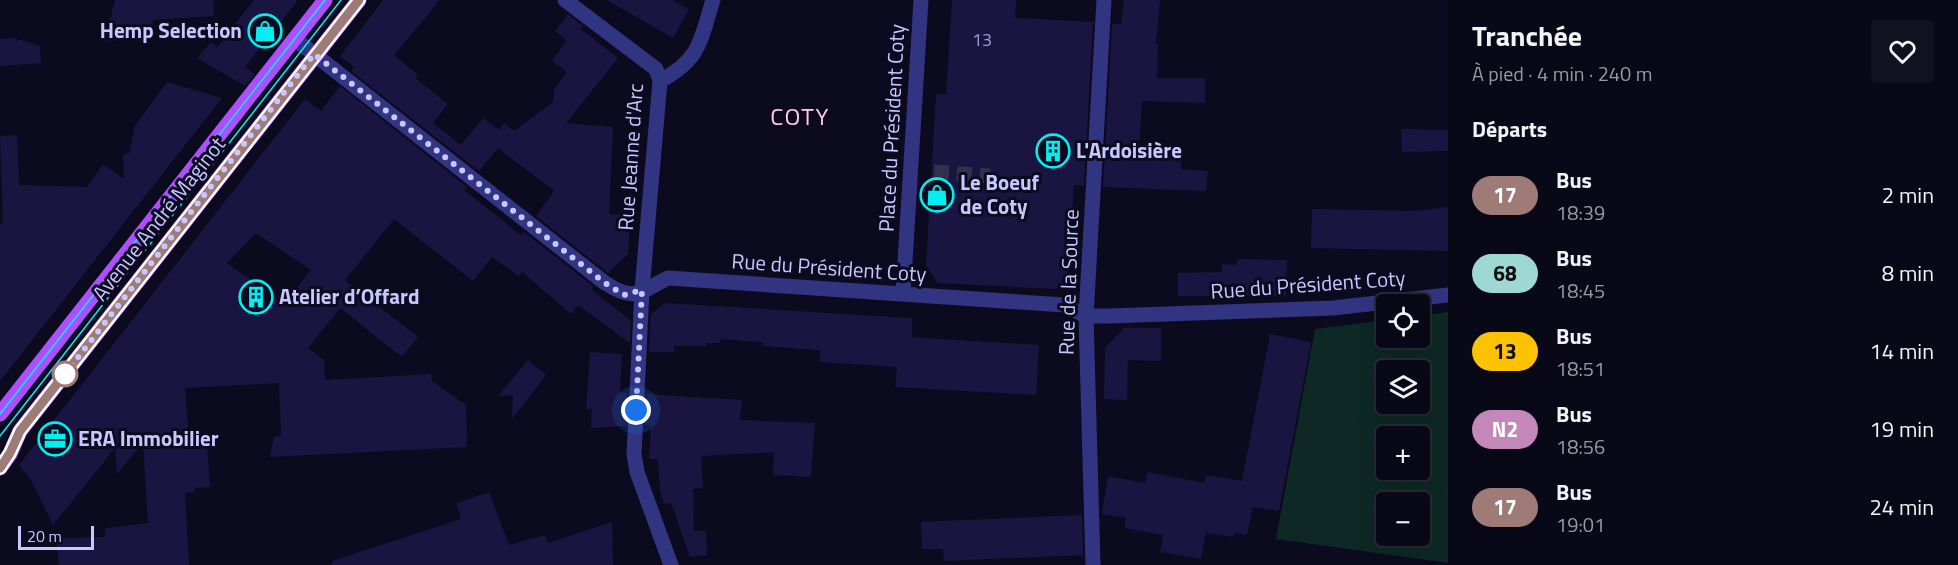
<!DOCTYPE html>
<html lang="fr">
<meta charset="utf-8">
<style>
body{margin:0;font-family:"Titillium Web",sans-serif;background:#12111f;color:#f1f3f6;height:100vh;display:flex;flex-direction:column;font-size:22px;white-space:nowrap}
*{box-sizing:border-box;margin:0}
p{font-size:20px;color:#999aa1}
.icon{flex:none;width:33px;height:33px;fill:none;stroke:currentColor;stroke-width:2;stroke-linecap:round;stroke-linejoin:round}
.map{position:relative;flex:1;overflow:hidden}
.panel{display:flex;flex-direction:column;background:#090816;width:510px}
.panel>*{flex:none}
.badge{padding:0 12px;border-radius:20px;font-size:21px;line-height:39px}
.fabs{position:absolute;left:1376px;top:294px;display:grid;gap:12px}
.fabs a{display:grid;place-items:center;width:54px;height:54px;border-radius:6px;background:#090816;box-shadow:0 6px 24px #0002,0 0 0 2px #292935;font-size:30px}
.scale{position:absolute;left:18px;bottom:15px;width:76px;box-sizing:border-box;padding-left:6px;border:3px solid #c8c7ff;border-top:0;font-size:16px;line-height:21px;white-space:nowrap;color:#c8c7ff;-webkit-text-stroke:4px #0c0a1e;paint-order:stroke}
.you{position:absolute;width:30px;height:30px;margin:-15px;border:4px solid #fff;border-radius:50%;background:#1a73e8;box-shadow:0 0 0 9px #1a73e833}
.map>.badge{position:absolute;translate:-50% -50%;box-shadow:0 0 0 3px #fff}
h2{padding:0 24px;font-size:22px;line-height:54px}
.round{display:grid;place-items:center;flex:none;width:63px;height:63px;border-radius:6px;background:#12111f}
.head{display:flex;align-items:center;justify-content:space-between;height:102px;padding:0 24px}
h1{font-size:28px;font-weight:700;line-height:45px}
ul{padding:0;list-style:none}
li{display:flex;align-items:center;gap:18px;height:78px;padding:0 24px}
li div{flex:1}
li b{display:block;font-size:22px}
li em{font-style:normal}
li .badge{min-width:66px;font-weight:700;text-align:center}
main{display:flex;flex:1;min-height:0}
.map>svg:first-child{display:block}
</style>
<main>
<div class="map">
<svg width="1448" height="565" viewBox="0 0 1448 565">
<rect width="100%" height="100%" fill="#0c0a1e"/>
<path fill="#0d2825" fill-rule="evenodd" d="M 1448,312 L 1448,563 L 1276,539 L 1315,329 L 1386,320 L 1386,338 L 1419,338 L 1419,316 ZM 1419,370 L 1419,404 L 1386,404 L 1386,370 ZM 1386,436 L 1419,436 L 1419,470 L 1386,470 ZM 1386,502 L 1419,502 L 1419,536 L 1386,536 Z"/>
<path fill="#1a1540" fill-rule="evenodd" d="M 115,0 L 213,0 L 214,16 L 153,20 L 152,38 L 104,42 Z
M 254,0 L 298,0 L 245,67 L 255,74 L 245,86 L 197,58 L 211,42 L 217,47 Z
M 383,0 L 440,0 L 394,55 L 418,75 L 415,78 L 448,104 L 433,123 L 461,145 L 483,118 L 499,130 L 504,123 L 514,131 L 553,102 L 554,90 L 567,72 L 552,60 L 567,41 L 555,31 L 568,14 L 583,26 L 581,29 L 618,58 L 566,123 L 613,127 L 609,214 L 630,215 L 628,254 L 608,273 L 536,216 L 554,191 L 498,148 L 479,171 L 351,71 L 354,67 L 340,56 Z
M 607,0 L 672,0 L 689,9 L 673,38 Z
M 952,0 L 1016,0 L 1015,18 L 1093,22 L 1084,186 L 1074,185 L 1068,277 L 1056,289 L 938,283 L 926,266 L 936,94 L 946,94 Z
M 1124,0 L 1160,0 L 1156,44 L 1158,44 L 1157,78 L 1205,78 L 1205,103 L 1142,101 L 1139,149 L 1181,151 L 1181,169 L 1208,171 L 1206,191 L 1103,187 L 1112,24 L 1121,24 Z
M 14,38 L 40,46 L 41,63 L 0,66 L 0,39 Z
M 167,82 L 222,98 L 0,381 L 0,224 L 3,225 L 0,136 L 17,135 L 19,185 L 87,187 L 103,164 L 124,179 L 123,154 L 129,154 L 135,126 Z
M 340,86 L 467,187 L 464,190 L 487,208 L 521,235 L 524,232 L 594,287 L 591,289 L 631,321 L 630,343 L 578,305 L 571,314 L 522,272 L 519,276 L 492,257 L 473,281 L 394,219 L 345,280 L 418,337 L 402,357 L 340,308 L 308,348 L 324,360 L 325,380 L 431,374 L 432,381 L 466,405 L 467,447 L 270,457 L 274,437 L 281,436 L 279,383 L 185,388 L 189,443 L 207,442 L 210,487 L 194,488 L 195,492 L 185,493 L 189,565 L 59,565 L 56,538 L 105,537 L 105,528 L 148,523 L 143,443 L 117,474 L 115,448 L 53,525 L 32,482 L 19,465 L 305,99 L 321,111 ZM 256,233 L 311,270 L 284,304 L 227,263 Z
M 1401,129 L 1448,130 L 1448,151 L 1402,152 Z
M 1448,207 L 1448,251 L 1311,248 L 1312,209 L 1415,211 Z
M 1237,259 L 1287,260 L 1286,296 L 1178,296 L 1178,273 L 1222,272 L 1222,264 L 1236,265 Z
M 665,303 L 912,318 L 912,337 L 1039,345 L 1036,395 L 895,387 L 897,367 L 820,362 L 820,350 L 762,346 L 763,342 L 721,339 L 720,343 L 706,343 L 706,346 L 674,346 L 674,352 L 649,352 L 651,314 Z
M 1124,328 L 1161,328 L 1161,361 L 1128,360 L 1127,400 L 1104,399 L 1105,348 Z
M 1270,334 L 1311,342 L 1279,511 L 1253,507 L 1247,535 L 1234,533 L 1233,537 L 1206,533 L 1201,559 L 1160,552 L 1163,535 L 1124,528 L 1126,518 L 1102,514 L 1108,476 L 1145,483 L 1148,472 L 1204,483 L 1206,475 L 1242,481 Z
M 590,352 L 622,354 L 620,392 L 627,393 L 626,426 L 591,428 L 592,409 L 586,409 Z
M 528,360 L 546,375 L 512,419 L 513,395 L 498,396 Z
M 647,394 L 742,400 L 740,420 L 815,423 L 811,477 L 773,475 L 774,452 L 701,456 L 703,488 L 693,489 L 694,531 L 706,531 L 707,555 L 690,557 L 671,503 L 664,504 L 660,490 L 658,459 L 649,459 L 651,425 L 645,425 Z
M 489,492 L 509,545 L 545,535 L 548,543 L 612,522 L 613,565 L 332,565 L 332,561 L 461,519 L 456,503 Z
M 1082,515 L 1083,555 L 944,561 L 943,549 L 922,549 L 921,522 Z"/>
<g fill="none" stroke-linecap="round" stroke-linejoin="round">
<path stroke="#32304b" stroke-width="15" stroke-dasharray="15 8" stroke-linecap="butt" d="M 934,172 L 990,176"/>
<path stroke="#313581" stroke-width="15" d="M 565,0 L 656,69 L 660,81 L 642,290 L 634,454 L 637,472 L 671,565
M 295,39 L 605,283 C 635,302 638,293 668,278 L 1064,305 L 1086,316 L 1109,316 L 1333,308 L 1448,295
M 660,81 C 701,59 700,41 713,0
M 903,294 L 921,0
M 1093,565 L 1086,316 L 1104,0"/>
<path stroke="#ad4eff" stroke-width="15" d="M 0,414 L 325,0
M 0,468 L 10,454 L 20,431 L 359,0"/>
<path stroke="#00f0f2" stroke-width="1.5" d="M 0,414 L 325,0
M 0,436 L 341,0"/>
</g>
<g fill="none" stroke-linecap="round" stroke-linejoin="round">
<g stroke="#fff" stroke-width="14">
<path id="line" d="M 0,468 L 10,453 L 20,431 L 359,0"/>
</g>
<use href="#line" stroke="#9f7b77" stroke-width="9"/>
<path stroke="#c8c7ff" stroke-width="6" stroke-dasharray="0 10.8" d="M 65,374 L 314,54 L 605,283 L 624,295 L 642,290 L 636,410"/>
</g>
<defs>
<g id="shop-ring" transform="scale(1.725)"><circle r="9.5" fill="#0c0a1e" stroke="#00f0f2" stroke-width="1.5"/><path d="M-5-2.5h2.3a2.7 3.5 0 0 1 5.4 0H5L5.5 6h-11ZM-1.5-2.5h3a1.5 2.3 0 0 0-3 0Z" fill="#00f0f2"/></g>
<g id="building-ring" transform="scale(1.725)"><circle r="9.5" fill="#0c0a1e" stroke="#00f0f2" stroke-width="1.5"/><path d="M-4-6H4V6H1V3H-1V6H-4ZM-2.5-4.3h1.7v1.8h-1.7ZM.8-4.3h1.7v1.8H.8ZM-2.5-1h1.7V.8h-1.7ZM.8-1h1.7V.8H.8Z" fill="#00f0f2"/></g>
<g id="office-ring" transform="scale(1.725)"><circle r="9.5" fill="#0c0a1e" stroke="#00f0f2" stroke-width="1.5"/><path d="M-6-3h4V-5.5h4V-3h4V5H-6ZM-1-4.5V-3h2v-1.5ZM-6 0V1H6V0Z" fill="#00f0f2"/></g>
</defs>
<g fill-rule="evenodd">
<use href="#shop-ring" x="265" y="31"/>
<use href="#building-ring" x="1053" y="151"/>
<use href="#shop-ring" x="937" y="195"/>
<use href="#building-ring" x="256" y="297"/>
<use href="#office-ring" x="55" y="439"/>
</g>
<circle fill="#fff" stroke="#9f7b77" stroke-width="3" cx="65" cy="374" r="12"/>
<g text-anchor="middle" stroke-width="6" stroke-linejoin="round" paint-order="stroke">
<g font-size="18" fill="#9c9acf">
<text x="982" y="46">13</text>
</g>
<g font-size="21" font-weight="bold" fill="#c8c7ff" stroke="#0c0a1e" text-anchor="start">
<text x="242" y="38" text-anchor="end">Hemp Selection</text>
<text x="1076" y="158">L'Ardoisière</text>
<text x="960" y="190">Le Boeuf<tspan x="960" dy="24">de Coty</tspan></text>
<text x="279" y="304">Atelier d’Offard</text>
<text x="78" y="446">ERA Immobilier</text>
</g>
<g font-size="21" fill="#c8c7ff" stroke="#0c0a1e">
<text transform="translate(892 128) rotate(-87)" y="7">Place du Président Coty</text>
<text transform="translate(631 157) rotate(-86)" y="7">Rue Jeanne d'Arc</text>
<text transform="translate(159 219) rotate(-52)" y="7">Avenue André Maginot</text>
<text transform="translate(829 268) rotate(4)" y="7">Rue du Président Coty</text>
<text transform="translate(1069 282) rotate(-88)" y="7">Rue de la Source</text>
<text transform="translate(1308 285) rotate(-4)" y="7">Rue du Président Coty</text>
</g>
<g font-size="24" letter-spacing="1.5" fill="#ffc9f0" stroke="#0c0a1e">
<text x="800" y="125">COTY</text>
</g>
</g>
</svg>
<div class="fabs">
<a><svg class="icon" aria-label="locate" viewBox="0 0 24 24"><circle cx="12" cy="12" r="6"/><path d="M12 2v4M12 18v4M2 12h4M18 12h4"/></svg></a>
<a><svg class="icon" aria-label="layers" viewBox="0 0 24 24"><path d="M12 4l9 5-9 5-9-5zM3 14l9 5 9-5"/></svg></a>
<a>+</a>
<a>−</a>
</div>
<div class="scale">20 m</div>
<div class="you" style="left:636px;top:410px"></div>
</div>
<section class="panel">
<div class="head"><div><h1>Tranchée</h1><p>À pied · 4 min · 240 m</p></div><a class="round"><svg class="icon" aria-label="heart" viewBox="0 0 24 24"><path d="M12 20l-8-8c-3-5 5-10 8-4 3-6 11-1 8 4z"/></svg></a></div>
<h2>Départs</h2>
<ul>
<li><span class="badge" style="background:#9f7b77;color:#fff">17</span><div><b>Bus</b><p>18:39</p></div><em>2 min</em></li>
<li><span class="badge" style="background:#9ed8d2;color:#111">68</span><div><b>Bus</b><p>18:45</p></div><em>8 min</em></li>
<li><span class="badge" style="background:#fdc300;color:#111">13</span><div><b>Bus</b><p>18:51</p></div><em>14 min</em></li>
<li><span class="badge" style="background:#c387ba;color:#fff">N2</span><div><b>Bus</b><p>18:56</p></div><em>19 min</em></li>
<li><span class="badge" style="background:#9f7b77;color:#fff">17</span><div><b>Bus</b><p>19:01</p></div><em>24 min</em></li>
</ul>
</section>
</main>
